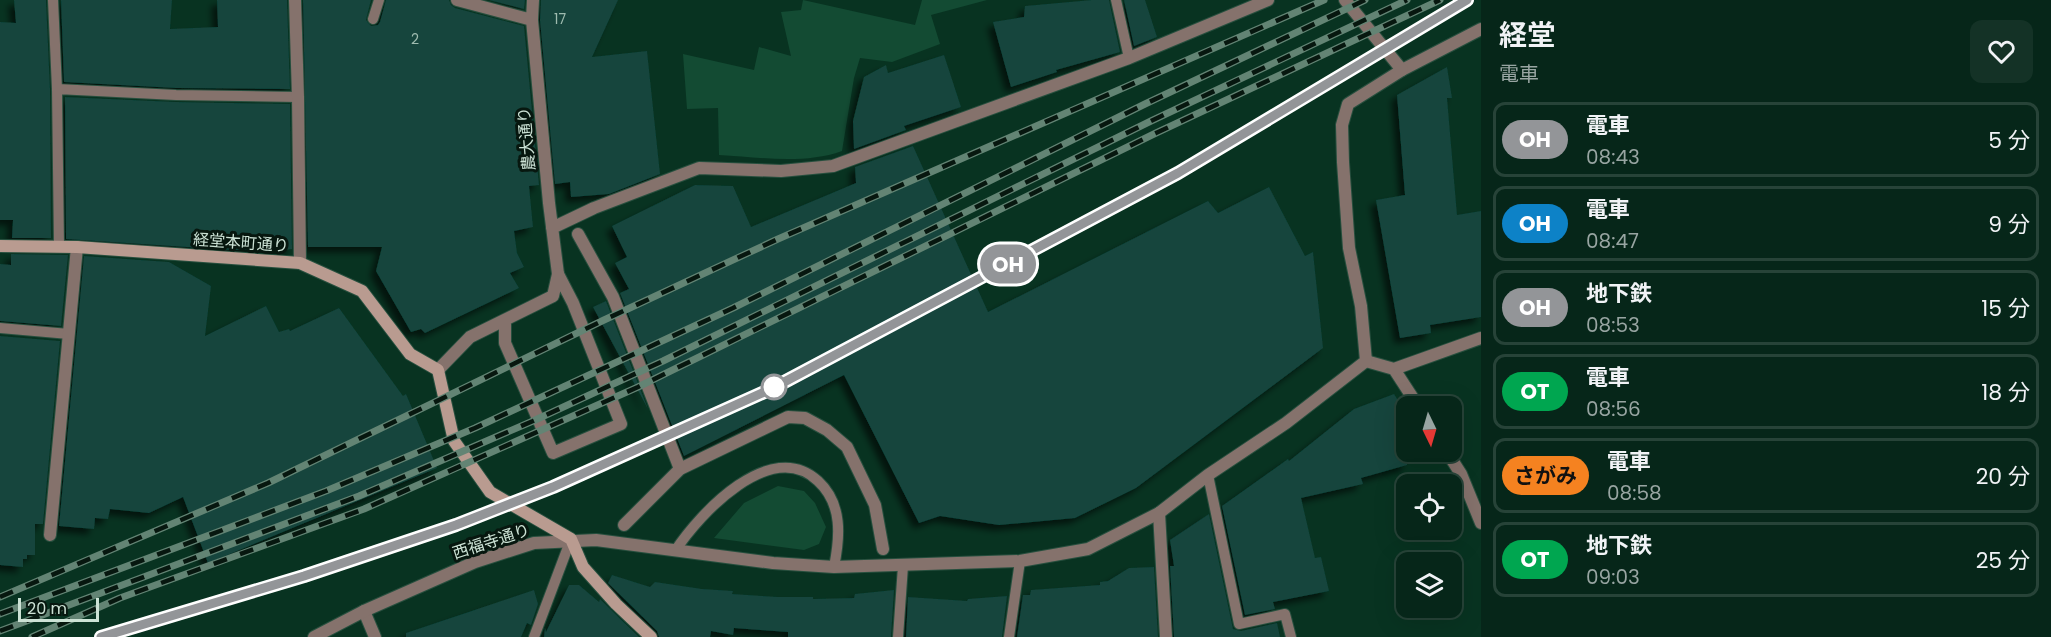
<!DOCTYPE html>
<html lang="ja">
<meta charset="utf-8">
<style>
body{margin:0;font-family:Poppins,"Noto Sans JP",sans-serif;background:#143226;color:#f1f3f6;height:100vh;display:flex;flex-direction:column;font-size:22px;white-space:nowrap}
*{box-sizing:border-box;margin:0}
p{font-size:20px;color:#98a5a2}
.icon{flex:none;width:33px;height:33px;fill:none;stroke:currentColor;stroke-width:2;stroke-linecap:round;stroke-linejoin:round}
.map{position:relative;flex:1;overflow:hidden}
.sheet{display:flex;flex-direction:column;background:#062619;width:570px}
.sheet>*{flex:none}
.badge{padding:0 12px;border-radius:20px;font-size:21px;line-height:39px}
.needle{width:39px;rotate:175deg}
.tools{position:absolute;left:1396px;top:396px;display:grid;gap:12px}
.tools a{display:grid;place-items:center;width:66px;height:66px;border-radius:12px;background:#062619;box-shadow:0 6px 24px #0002,0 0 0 2px #274338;font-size:30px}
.scale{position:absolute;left:18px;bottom:15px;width:81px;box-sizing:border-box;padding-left:6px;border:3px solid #cce2d5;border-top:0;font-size:16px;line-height:21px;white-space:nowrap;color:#cce2d5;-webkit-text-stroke:4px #07170f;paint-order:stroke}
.map>.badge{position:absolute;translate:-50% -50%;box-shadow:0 0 0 3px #fff}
.round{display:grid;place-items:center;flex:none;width:63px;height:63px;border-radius:12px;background:#143226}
.summary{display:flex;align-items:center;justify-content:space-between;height:102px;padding:0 18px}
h1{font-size:28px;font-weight:700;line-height:45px}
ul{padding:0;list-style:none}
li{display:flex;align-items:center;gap:18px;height:75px;margin:0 12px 9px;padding:0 6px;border:3px solid #274338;border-radius:12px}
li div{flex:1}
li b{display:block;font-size:22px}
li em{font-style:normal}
li .badge{min-width:66px;font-weight:700;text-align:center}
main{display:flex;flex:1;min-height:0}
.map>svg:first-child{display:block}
</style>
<main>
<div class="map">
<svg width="1481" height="637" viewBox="0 0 1481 637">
<defs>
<filter id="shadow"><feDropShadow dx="-5.5" dy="5.5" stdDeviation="3" flood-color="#0009"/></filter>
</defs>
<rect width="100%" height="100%" fill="#083321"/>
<path fill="#134b33" d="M 803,0 L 915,25 L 922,0 L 987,0 L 931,15 L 940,44 L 892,62 L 860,58 L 854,78 L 842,151 C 803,165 759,157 719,155 L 718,108 L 687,109 L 683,54 L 754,70 L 759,47 L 791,56 L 781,12 L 801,10 Z
M 778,486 L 804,491 L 815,503 L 826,527 L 819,544 L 804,550 L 714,538 L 744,503 Z"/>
<path fill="#13453d" filter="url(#shadow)" d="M 14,0 L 46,0 L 50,89 L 51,238 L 12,238 L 13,220 L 0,220 L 0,22 L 16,23 Z
M 61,0 L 172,0 L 170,29 L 218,27 L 217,0 L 287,0 L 290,89 L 176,88 L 64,82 Z
M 303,0 L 371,0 L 366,20 L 371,26 L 378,25 L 380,22 L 386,0 L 449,0 L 451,5 L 455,8 L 524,26 L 539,185 L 529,186 L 533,227 L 514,231 L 517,253 L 524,267 L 510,273 L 519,288 L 425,333 L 421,329 L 411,332 L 376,271 L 382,247 L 308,247 Z
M 489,0 L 525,0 L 524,9 Z
M 541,0 L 618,0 L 592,57 L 647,51 L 660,174 L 609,194 L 571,197 L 570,182 L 555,184 L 540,20 Z
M 1092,0 L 1109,0 L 1120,52 L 1056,70 L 1057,72 L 1011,87 L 993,22 L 1024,17 L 1025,6 Z
M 1124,0 L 1145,0 L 1157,37 L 1134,46 Z
M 944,55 L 961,107 L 904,126 L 906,130 L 854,149 L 853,121 L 864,77 L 886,65 L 888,73 Z
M 1447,67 L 1452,98 L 1447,98 L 1457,215 L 1481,211 L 1481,317 L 1430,325 L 1431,333 L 1400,338 L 1376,200 L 1405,195 L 1397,95 Z
M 65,97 L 176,102 L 290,104 L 292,249 L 275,251 L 275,248 L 232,250 L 66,239 Z
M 913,146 L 988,312 L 1208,201 L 1218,213 L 1269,187 L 1305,256 L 1313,252 L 1323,348 L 1136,488 L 1075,518 L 999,525 L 940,516 L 919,523 L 844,375 L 684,456 L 620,293 L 629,289 L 615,263 L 627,257 L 612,226 L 695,185 L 733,186 L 751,227 L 856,183 L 855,167 Z
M 11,254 L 68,255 L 61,326 L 0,321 L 0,264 L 11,265 Z
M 84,256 L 169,262 L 211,286 L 205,336 L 266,306 L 279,332 L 289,329 L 290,331 L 339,308 L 403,396 L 406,394 L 437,468 L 208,563 L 183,497 L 149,513 L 110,509 L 108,519 L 95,518 L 94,529 L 59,526 Z
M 606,301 L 648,409 L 593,307 Z
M 0,336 L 60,341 L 43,524 L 35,524 L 35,555 L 27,555 L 27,559 L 23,559 L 23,567 L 0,565 Z
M 1394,394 L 1407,414 L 1407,465 L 1361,478 L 1363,484 L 1301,498 L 1315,558 L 1321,557 L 1329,591 L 1273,602 L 1275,609 L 1245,615 L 1222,506 L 1288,459 L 1289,461 L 1354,409 Z
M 1209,514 L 1233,629 L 1241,631 L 1277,623 L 1280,637 L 1174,637 L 1170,566 L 1174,566 L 1170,540 Z
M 1154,567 L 1158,637 L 1017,637 L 1023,595 L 1030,595 L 1031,590 L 1100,585 L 1100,582 L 1108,581 L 1129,568 Z
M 612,575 L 650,587 L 655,582 L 702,589 L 733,591 L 732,594 L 778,597 L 813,597 L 813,599 L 854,598 L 855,594 L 894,590 L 891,637 L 788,637 L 788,632 L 734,628 L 733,635 L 711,631 L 710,637 L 659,637 L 657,631 L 608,583 Z
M 569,585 L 579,585 L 599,602 L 600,599 L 639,637 L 544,637 L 545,628 L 546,632 Z
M 534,590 L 538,604 L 531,625 L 527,623 L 521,637 L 406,637 L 406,633 Z
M 1007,596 L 1002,637 L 906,637 L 908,597 L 967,601 L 968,599 Z"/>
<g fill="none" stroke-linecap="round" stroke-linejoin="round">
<g stroke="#274f3e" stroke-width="12">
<path id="service" d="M 53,0 L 57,89 L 59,247
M 1116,0 L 1129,58
M 373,19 L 379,0
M 57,89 L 176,95 L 298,97
M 0,328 L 69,334
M 1208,475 L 1239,624 L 1285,614 L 1291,637
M 675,551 C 700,513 771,437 818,481 C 843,504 840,537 834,567
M 534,637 L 571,539
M 898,637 L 903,566
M 1009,637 L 1020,561"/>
</g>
<g stroke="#274f3e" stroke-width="14">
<path id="pedestrian" d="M 578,234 L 613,297 L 680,469 L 788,417 L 805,418 L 827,430 L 847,447 L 875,505 L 883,549
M 624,525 L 680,469"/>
</g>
<g stroke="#274f3e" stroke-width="14">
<path id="minor" d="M 295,0 L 298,97 L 300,263
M 457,0 L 532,20
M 533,0 L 532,20 L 549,203 L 558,274
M 1402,70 L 1481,29
M 552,228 L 594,208 L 699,168 L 781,171 L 833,166 L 1129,58 L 1268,0
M 1366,361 L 1394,369 L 1481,338
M 1394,369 L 1418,406
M 1447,452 L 1461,474 L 1481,523
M 1159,513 L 1166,637
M 50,535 L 77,247
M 364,611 L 375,637"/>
</g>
<g stroke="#274f3e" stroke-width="14">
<path id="tertiary" d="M 505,320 L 505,343 L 553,453 L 621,424 L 573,303 L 558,274
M 438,370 L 470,337 L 553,296 L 558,274
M 314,637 L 364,611 L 475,562 L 534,543 L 596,540 L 773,563 L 834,567 L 1020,561 L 1088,549 L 1159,513 L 1208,475 L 1286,423 L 1366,361 L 1361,306 L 1349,248 L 1343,162 L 1342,125 L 1348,104 L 1402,70 L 1345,0"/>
</g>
<g stroke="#274f3e" stroke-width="14">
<path id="secondary" d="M 0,246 L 77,247 L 300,263 L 362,291 L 410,354 L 438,370 L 454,441 L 490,492 L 571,539 L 583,567 L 616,604 L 651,637"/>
</g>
<use href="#service" stroke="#85726c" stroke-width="10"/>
<use href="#pedestrian" stroke="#85726c" stroke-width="12"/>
<use href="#minor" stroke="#85726c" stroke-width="12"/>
<use href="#tertiary" stroke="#85726c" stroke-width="12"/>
<use href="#secondary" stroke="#b99b90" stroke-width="12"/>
<g stroke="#638474" stroke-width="7">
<path id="rail" d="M 0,597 L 268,483 L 604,320 L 778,239 L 1324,0
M 0,614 L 326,491 L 475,428 L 733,308 L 1145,104 L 1365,0
M 0,631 L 359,496 L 533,421 L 663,361 L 1151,121 L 1407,0
M 32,637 L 120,598 L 364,509 L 638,387 L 1156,133 L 1440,0
M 101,637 L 304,576 L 456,525 L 553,487 L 771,389 L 1178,173 L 1467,0"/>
</g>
<use href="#rail" stroke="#07170f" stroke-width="4.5" stroke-dasharray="14" stroke-linecap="butt"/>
</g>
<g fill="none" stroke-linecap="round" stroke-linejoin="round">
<g stroke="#fff" stroke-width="14">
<path id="line" d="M 101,637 L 304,576 L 456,525 L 553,487 L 771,389 L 1178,173 L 1467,0"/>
</g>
<use href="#line" stroke="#939598" stroke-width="9"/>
</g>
<circle fill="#fff" stroke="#939598" stroke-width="3" cx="774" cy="387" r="12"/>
<g text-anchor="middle" stroke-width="6" stroke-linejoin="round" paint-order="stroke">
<g font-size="14" fill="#9ebbaf">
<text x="560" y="24">17</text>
<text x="415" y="44">2</text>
</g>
<g font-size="16" fill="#cce2d5" stroke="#07170f">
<text transform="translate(526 139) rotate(-95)" y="6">農大通り</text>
<text transform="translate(241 242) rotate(4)" y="6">経堂本町通り</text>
<text transform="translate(491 541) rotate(-18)" y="6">西福寺通り</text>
</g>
</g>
</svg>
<div class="tools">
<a><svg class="needle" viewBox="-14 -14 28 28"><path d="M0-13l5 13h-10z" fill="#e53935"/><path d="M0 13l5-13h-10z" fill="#98a5a2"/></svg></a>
<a><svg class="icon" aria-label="locate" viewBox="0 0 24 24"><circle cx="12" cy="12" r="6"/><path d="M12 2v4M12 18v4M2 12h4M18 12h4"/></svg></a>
<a><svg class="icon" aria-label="layers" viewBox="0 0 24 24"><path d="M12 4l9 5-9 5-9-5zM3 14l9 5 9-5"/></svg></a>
</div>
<div class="scale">20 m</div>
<b class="badge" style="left:1008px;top:264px;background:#939598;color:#fff">OH</b>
</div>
<section class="sheet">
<div class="summary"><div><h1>経堂</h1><p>電車</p></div><a class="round"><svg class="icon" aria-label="heart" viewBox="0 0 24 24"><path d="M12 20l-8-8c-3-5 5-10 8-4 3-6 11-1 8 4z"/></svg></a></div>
<ul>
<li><span class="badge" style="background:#939598;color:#fff">OH</span><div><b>電車</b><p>08:43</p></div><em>5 分</em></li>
<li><span class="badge" style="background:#0d82c7;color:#fff">OH</span><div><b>電車</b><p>08:47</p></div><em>9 分</em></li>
<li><span class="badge" style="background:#939598;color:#fff">OH</span><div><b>地下鉄</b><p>08:53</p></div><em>15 分</em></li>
<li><span class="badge" style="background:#00a650;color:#fff">OT</span><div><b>電車</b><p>08:56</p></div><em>18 分</em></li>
<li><span class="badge" style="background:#f58220;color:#111">さがみ</span><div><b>電車</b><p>08:58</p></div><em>20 分</em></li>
<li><span class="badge" style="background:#00a650;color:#fff">OT</span><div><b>地下鉄</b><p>09:03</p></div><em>25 分</em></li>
</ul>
</section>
</main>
